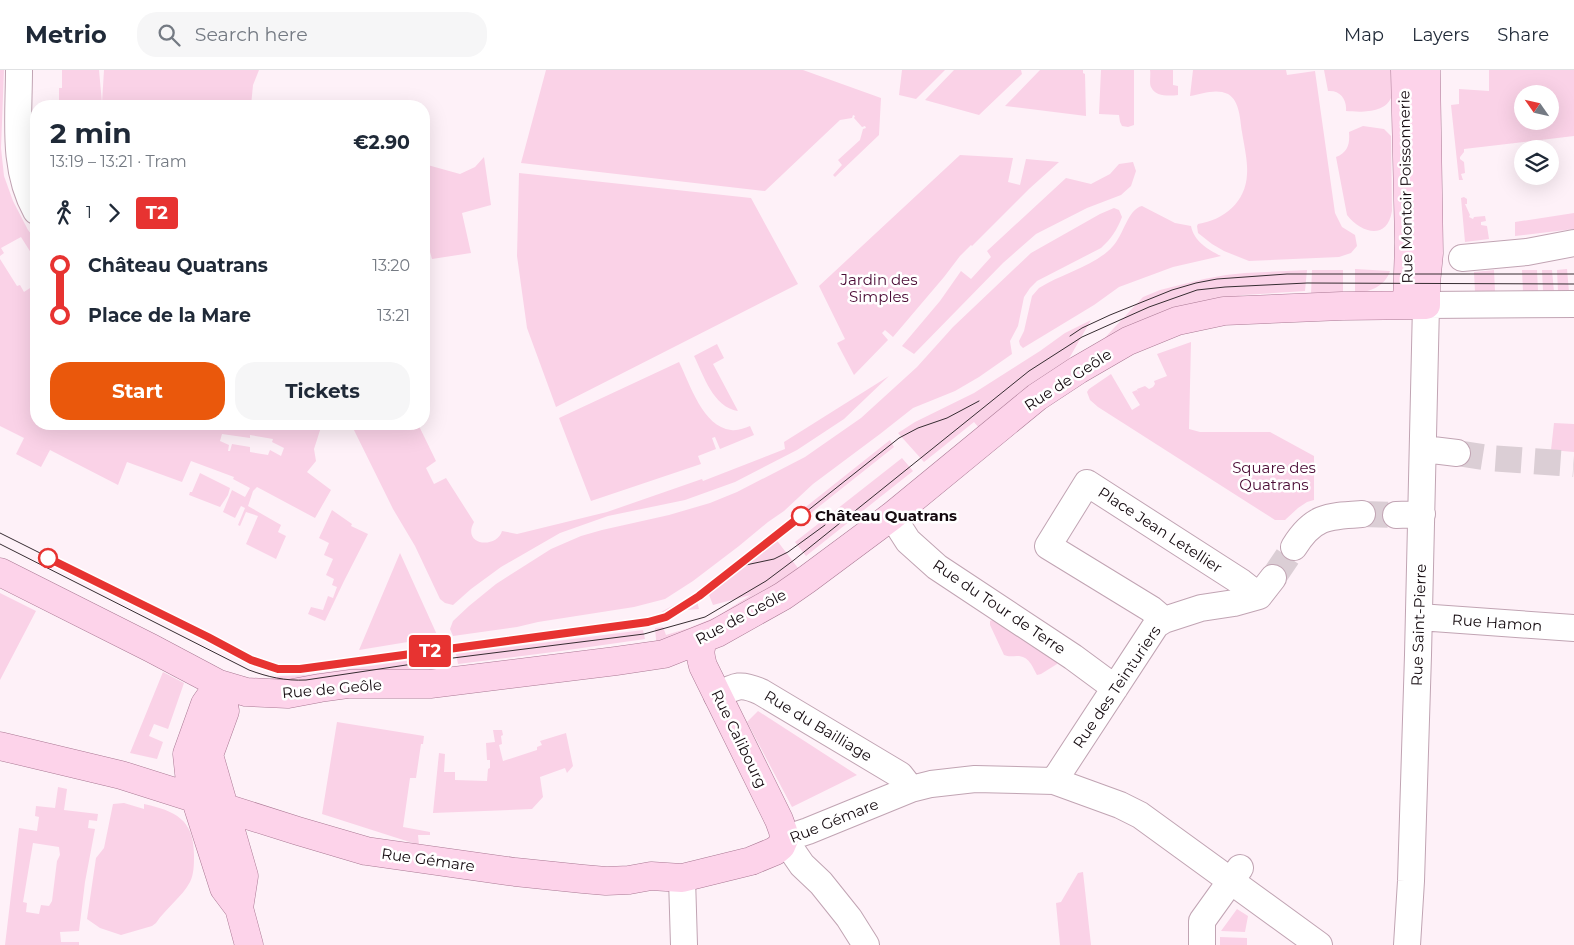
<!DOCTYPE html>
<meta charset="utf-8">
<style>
body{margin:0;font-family:Montserrat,sans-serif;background:#f6f6f7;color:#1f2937;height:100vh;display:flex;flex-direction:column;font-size:19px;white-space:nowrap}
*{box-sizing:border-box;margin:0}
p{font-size:16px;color:#747a83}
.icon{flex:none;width:28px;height:28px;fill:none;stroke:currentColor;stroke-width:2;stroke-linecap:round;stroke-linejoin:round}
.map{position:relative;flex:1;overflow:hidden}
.sheet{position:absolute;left:30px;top:30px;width:400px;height:330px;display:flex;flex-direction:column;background:#fff;border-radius:20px;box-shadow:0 5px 20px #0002}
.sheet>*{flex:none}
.badge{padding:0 10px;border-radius:4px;font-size:18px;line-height:32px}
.needle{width:32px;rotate:304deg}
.fabs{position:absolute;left:1514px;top:15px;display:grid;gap:10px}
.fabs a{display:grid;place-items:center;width:45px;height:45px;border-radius:50%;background:#fff;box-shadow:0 5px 20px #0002;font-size:25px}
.map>.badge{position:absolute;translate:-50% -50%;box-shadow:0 0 0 2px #fff}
.legs{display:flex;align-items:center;gap:8px;height:55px;padding:0 20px;font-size:16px}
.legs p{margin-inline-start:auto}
.head{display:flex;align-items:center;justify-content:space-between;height:85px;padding:0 20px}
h1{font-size:28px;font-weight:700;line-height:38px}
.primary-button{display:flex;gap:10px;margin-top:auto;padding:10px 20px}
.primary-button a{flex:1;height:58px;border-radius:20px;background:#ea580c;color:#fff;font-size:20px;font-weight:700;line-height:58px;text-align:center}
.primary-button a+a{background:#f6f6f7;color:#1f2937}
ul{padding:0 20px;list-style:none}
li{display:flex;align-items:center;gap:18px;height:50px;font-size:19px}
li i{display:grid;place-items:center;width:8px;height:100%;margin:0 6px;background:currentColor}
li i::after{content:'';width:12px;height:12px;margin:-6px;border:4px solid;border-radius:50%;background:#fff}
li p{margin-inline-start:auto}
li:first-child i{background:linear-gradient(#0000 50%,currentColor 0)}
li:last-child i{background:linear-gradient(currentColor 50%,#0000 0)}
header{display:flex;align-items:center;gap:30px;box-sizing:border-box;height:70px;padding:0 25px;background:#fff;border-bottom:1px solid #e0e1e3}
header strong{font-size:24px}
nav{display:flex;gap:28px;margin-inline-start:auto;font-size:18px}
.search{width:350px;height:45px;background:#f6f6f7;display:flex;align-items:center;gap:12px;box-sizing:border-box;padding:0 18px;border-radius:20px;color:#747a83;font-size:19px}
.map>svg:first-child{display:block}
</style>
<header>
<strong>Metrio</strong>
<div class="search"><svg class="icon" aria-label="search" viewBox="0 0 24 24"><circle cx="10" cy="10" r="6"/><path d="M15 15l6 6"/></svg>Search here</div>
<nav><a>Map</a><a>Layers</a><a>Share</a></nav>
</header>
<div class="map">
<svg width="1574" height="875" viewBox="0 0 1574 875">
<rect width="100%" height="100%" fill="#fef1f8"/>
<path fill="#fad2e7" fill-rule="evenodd" d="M 0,0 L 4,0 L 1,78 L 4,106 L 13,131 L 28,160 L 36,170 L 36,184 L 33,186 L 21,167 L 1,178 L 4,183 L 0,186 Z
M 62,0 L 99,0 L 102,33 L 104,0 L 259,0 L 253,15 L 251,36 L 103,36 L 102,33 L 101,36 L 59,36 L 59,18 L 62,18 Z
M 546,0 L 803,0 L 881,28 L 879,65 L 835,107 L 833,105 L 842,95 L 838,90 L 860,70 L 863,59 L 866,58 L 865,56 L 862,57 L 854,48 L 855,46 L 853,45 L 852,48 L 840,50 L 765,121 L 521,93 Z
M 902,0 L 945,0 L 916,29 L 899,25 Z
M 954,0 L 1021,0 L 1022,4 L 979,45 L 925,30 Z
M 1040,0 L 1083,0 L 1083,3 L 1085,4 L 1086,46 L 1005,36 Z
M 1101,0 L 1134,0 L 1134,55 L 1128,57 L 1122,56 L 1120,52 L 1119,45 L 1099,44 Z
M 1150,0 L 1173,0 L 1173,15 L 1178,16 L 1178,25 C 1170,26 1155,27 1151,17 C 1149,13 1151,5 1150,0 Z
M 1193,0 L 1286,0 L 1287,5 L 1315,1 L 1335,143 L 1342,157 L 1355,165 L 1357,176 L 1351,183 L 1339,187 L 1249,191 L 1224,181 L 1212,174 L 1198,163 L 1197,156 L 1198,154 C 1224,150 1246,132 1247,104 C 1248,91 1244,75 1242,62 C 1240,50 1240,31 1228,24 C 1216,18 1202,24 1190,26 Z
M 1324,0 L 1391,0 C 1391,8 1394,21 1391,28 C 1384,44 1359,42 1346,41 C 1347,29 1340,20 1328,21 Z
M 1489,0 L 1574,0 L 1574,66 L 1464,79 L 1464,82 L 1460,87 L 1460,89 L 1464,92 L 1465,103 L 1461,104 L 1463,110 L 1459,110 L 1451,35 L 1459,34 L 1459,19 L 1489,21 ZM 1522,24 L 1550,24 L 1550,51 L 1522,51 Z
M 1363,56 L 1384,59 L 1391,66 L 1392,141 C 1387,171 1361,163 1347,145 L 1336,87 C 1348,82 1350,74 1349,62 Z
M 960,85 L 1013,88 L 1008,112 L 1020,115 L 1026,89 L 1059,92 L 1029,119 L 972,176 L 971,175 L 960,186 L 944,207 L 893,267 L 885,260 L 882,263 L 888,270 L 854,305 L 837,273 L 845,269 L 819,216 Z
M 484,87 L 491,135 L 462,143 L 471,183 L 432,189 L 424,161 L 424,94 L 460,104 L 475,97 Z
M 1133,92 L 1136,101 L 1131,116 L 1121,125 L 1087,138 L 1036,164 L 1003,193 L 914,284 L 902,276 L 940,231 L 961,201 L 971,209 L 991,187 L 987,181 L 1066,108 L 1091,114 L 1110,104 L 1119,94 Z
M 519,103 L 751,128 L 798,214 L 556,337 L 527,258 L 517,186 Z
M 1464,127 L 1467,129 L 1467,134 L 1465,134 L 1470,145 L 1469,147 L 1473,149 L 1474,147 L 1485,146 L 1486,151 L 1481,152 L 1481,155 L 1487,156 L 1489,169 L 1465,172 L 1461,128 Z
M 1142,136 L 1175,153 L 1191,156 C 1194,171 1207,179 1221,186 L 1173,197 L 1119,217 L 1094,235 L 1023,278 L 1020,275 L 1019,271 L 1024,261 L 1032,226 L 1039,218 C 1061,204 1097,195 1113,176 C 1123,166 1128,139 1142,136 Z
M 1114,138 L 1119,140 L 1122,147 C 1117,160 1111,169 1101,178 L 1037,211 L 1030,218 L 1024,227 L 1018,256 L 1010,271 L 1012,284 L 979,307 L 955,321 L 913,338 L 880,364 L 813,414 L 784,441 L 768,452 L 739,476 L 693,511 L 665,529 L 634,537 L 538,552 L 517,557 L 453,566 L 450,559 L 453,551 L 469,536 L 496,514 L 551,479 L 581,466 L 602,460 L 669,445 L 710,433 L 737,422 L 805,387 L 861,348 L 917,297 L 953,257 L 1031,183 L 1100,144 Z
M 1574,143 L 1574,159 L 1515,166 L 1515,152 Z
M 0,189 L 17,216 L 20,215 L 24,222 L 36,214 L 36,354 L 322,354 L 314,379 L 316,391 L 307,402 L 331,420 L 315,448 L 257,417 L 253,421 L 248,436 L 281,455 L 278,462 L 286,466 L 276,489 L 246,474 L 258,446 L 246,442 L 240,456 L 238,455 L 245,438 L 241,436 L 235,448 L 223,442 L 232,420 L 245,427 L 250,418 L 233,409 L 234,407 L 191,391 L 182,412 L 127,392 L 118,415 L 50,380 L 41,397 L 16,384 L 24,368 L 0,356 ZM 222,364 L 250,368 L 250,365 L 273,369 L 272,372 L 284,378 L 281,386 L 270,380 L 268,385 L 250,382 L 250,377 L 232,374 L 230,381 L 228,381 L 229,375 L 220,371 Z
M 1355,199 L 1390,201 C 1385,216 1371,222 1355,223 Z
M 1567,199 L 1569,222 L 1558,222 L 1557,200 Z
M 1307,200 L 1305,221 L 1243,225 L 1216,231 L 1099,274 L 1143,227 L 1160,220 L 1204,209 L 1226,205 L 1245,203 Z
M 1312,200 L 1343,200 L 1343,223 L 1311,224 Z
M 1494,200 L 1495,221 L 1475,222 L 1474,202 Z
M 1522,200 L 1537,200 L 1538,221 L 1523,222 Z
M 1542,200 L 1552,200 L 1554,222 L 1543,221 Z
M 1091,250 L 1067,292 L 980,359 L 974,352 L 924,392 L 898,363 L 915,352 L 974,323 L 1040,281 L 1065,263 Z
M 1191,272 L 1189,359 L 1200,362 L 1270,362 L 1314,386 L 1314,430 L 1307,432 L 1298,438 L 1285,450 L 1275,450 L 1098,337 L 1090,330 L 1087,322 L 1089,319 L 1111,304 L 1132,340 L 1140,335 L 1132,322 L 1137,320 L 1138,322 L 1137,319 L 1145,316 L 1149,319 L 1153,317 L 1155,314 L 1154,311 L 1167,306 L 1157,284 Z
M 717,274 L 724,288 L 713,294 L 738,341 C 713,337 704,306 694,286 Z
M 679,292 C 690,314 703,357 731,360 C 738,361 744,358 750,356 L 754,365 L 720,379 L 715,367 L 712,368 L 716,379 L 698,386 L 701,394 L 591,431 L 559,348 Z
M 889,306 L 844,349 L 797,380 L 735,412 L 685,430 L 608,446 L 560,463 L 501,497 L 471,519 L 453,535 L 445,533 L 440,529 L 415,476 L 393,439 L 351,354 L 418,354 L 436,391 L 426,398 L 434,414 L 446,408 L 474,452 C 461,476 497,479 502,461 L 517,464 L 607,442 L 702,409 L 703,411 L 785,379 L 784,372 Z
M 1554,353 L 1574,354 L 1574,382 L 1551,380 Z
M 890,370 L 894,377 L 787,462 L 783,455 Z
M 902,388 L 913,401 L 806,486 L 795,472 Z
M 200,403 L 230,418 L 228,425 L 220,437 L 189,425 L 190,422 L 192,422 Z
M 332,440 L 352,454 L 351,456 L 368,464 L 344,511 L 325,551 L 308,544 L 311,537 L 323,540 L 328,526 L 333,528 L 337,517 L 332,515 L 334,509 L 326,505 L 333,489 L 324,485 L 329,473 L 319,468 Z
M 772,464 L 801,502 L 795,506 L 657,580 L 655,558 L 663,557 L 666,565 L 689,558 L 716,547 L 751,525 L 713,535 L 705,515 L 735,494 Z
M 400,483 L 438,567 L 359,580 Z
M 0,523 L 36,541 L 0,610 Z
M 695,524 L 699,539 L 661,542 Z
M 994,549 L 1057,591 L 1057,594 L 1041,604 L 1037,605 C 1032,596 1029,586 1017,586 C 1012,586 1009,587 1004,585 L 990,555 L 990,551 Z
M 643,560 L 645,569 L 561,581 L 458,594 L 456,584 Z
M 447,585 L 449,607 L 318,613 L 265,610 L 280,606 L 307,605 Z
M 163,602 L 184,613 L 168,659 L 154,654 L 149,666 L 163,672 L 157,689 L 130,683 Z
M 758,641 L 857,705 L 792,737 L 747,652 Z
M 337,652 L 424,666 L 423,674 L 421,674 L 416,708 L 410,708 L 403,757 L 430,762 L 430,765 L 418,765 L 419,775 L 322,744 Z
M 493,660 L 502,660 L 503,665 L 501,666 L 502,674 L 499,675 L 503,691 L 537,680 L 537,677 L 542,675 L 540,671 L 566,663 L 573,696 L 567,703 L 565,698 L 540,707 L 543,727 L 532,739 L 433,743 L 439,683 L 445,684 L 444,702 L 455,702 L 455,710 L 487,711 L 488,699 L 490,698 L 490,690 L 487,690 L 486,673 L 495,672 Z
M 58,717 L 67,719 L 64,740 L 98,744 L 97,751 L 89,750 L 88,758 L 95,759 L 85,812 L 79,861 L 60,862 L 61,872 L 79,872 L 79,875 L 5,875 L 19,758 L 37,761 L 39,747 L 35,746 L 36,736 L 55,738 ZM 33,773 L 59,777 L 60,785 L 57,791 L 52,831 L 49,836 L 41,835 L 39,844 L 26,842 L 27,833 L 23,832 Z
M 124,733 L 144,739 L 144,734 C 175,741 194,749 194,785 C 194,794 194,804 190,812 C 182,827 166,838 156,853 L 152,856 L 121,865 L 100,858 L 87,849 L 96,788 L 104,778 L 113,734 Z
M 1083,802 L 1091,875 L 1060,875 L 1056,833 L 1061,832 L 1078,803 Z
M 1237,839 L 1248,846 L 1245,862 L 1221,861 Z
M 1220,867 L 1247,868 L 1247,875 L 1220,875 Z"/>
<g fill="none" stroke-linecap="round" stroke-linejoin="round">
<path stroke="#dbced5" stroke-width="26" stroke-dasharray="26 13" stroke-linecap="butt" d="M 1457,383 L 1489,388 L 1574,394
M 1362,444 L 1396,445
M 1273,508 L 1294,477"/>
<g stroke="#c1a4b3" stroke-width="28">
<path id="minor" d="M 19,0 C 19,48 12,98 36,141
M 1462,188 L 1527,182 L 1574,173
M 1424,379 L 1457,383
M 1396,445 L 1422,444
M 892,446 L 908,471 L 937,497 L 1073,587 L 1115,618
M 1294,477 C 1313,446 1328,446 1362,444
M 1419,547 L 1574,558
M 1164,550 L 1151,539 L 1048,476 L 1087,413 L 1241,512 L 1259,526
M 717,626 C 736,615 741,613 761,622 L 900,705 L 911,719
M 1054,711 L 1156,555 L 1164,550 L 1201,538 L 1234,533 L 1259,526 L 1273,508
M 682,808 L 684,875
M 866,875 L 849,848 L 821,813 L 802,795 L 784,769 L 808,761 L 911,719 L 931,714 L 975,709 L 1054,711 L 1120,735 L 1140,745 L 1319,875
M 1202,875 L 1202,851 L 1240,798
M 1407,875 L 1411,811 L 1418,585 L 1426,235 L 1574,234"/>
</g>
<g stroke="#aa7994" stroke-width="29">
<path id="major" d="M 1405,0 L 1409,173 L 1407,235
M 0,502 L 151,578 L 219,614 L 246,622 L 288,624 L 320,618 L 349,614 L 430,614 L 616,591 L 664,584 L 717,563 L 783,526 L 806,510 L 892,446 L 1037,327 L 1078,300 L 1128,271 L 1177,251 L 1224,241 L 1342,236 L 1426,235 L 1426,213 L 1429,183 L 1426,0
M 219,614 L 205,634 L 187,684 L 190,712 L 224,818 L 239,838 L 249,875
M 219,614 L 225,641 L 209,685 L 244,806 L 239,838
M 0,676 L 121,705 L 298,761 L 366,781 L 515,802 L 583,809 L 606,811 L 629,810 L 651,806 L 682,808 L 751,791 L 775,781 L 781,776 L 784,769 L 783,761 L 779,750 L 703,596 C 700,585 699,579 704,568"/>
</g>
<use href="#minor" stroke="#fff" stroke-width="26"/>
<use href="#major" stroke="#fdd3ea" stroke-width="28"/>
<path stroke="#362c31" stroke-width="1" d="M 1070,266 L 1082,258 L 1110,245 L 1172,220 L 1196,213 L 1217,209 L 1287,204 L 1574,204
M 0,463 L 208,567 L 251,590 L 278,599 L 300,599 L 648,552 L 666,547 L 699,527 L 899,368 L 918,358 L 947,348 L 979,331
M 0,474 L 249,600 C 268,607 285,611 306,610 L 453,588 L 644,564 L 705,547 L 766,511 L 794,490 L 1029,301 L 1082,267 L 1149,237 L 1197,220 L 1225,217 L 1307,213 L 1574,214
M 741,496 L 774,489 L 788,482 L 825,455"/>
</g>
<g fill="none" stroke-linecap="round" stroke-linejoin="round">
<g stroke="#fff" stroke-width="11">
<path id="line-1" d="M 48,488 L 208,567 L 251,590 L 278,599 L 300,599 L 648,552 L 666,547 L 699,526 L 801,446"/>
</g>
<use href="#line-1" stroke="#e73331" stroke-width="8"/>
</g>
<g fill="#fff" stroke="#e73331" stroke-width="2.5">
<circle cx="801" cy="446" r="9"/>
<circle cx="48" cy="488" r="9"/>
</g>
<g text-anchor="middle" stroke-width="5" stroke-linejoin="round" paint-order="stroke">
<g font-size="15" fill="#140a0f" stroke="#fff">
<text transform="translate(1406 117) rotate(-91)" y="5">Rue Montoir Poissonnerie</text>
<text transform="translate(1068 310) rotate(-33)" y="5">Rue de Geôle</text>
<text transform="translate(1160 460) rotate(33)" y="5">Place Jean Letellier</text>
<text transform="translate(999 537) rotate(34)" y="5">Rue du Tour de Terre</text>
<text transform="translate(741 547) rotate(-28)" y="5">Rue de Geôle</text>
<text transform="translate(1497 553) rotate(4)" y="5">Rue Hamon</text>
<text transform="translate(1419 555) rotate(-88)" y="5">Rue Saint-Pierre</text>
<text transform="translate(1117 617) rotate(-56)" y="5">Rue des Teinturiers</text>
<text transform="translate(332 619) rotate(-5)" y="5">Rue de Geôle</text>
<text transform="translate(818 656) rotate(31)" y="5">Rue du Bailliage</text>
<text transform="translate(739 669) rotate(64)" y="5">Rue Calibourg</text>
<text transform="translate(834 751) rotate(-22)" y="5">Rue Gémare</text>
<text transform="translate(428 790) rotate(8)" y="5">Rue Gémare</text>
</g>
<g font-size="15" fill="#4b0c36" stroke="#fff">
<text x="879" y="215">Jardin des<tspan x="879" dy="17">Simples</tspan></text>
<text x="1274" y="403">Square des<tspan x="1274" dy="17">Quatrans</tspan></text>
</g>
<g font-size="15" font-weight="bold" fill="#140a0f" stroke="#fff" text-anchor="start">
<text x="815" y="451">Château Quatrans</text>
</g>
</g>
</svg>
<div class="fabs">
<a><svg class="needle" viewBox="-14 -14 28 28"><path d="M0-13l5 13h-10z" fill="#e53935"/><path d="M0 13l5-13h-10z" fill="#747a83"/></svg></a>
<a><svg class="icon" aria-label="layers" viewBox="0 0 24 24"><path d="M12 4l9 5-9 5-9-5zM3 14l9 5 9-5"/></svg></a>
</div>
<b class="badge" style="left:430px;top:581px;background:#e73331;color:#fff">T2</b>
<section class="sheet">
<div class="head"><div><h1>2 min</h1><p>13:19 – 13:21 · Tram</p></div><b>€2.90</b></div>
<div class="legs"><svg class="icon" aria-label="walk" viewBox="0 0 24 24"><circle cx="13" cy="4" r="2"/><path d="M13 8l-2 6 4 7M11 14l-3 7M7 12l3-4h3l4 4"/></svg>1<svg class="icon" aria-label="forward" viewBox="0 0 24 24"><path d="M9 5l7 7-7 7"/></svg><b class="badge" style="background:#e73331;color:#fff">T2</b></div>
<ul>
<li><i style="color:#e73331"></i><b>Château Quatrans</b><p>13:20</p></li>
<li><i style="color:#e73331"></i><b>Place de la Mare</b><p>13:21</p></li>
</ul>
<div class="primary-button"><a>Start</a><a>Tickets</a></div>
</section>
</div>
